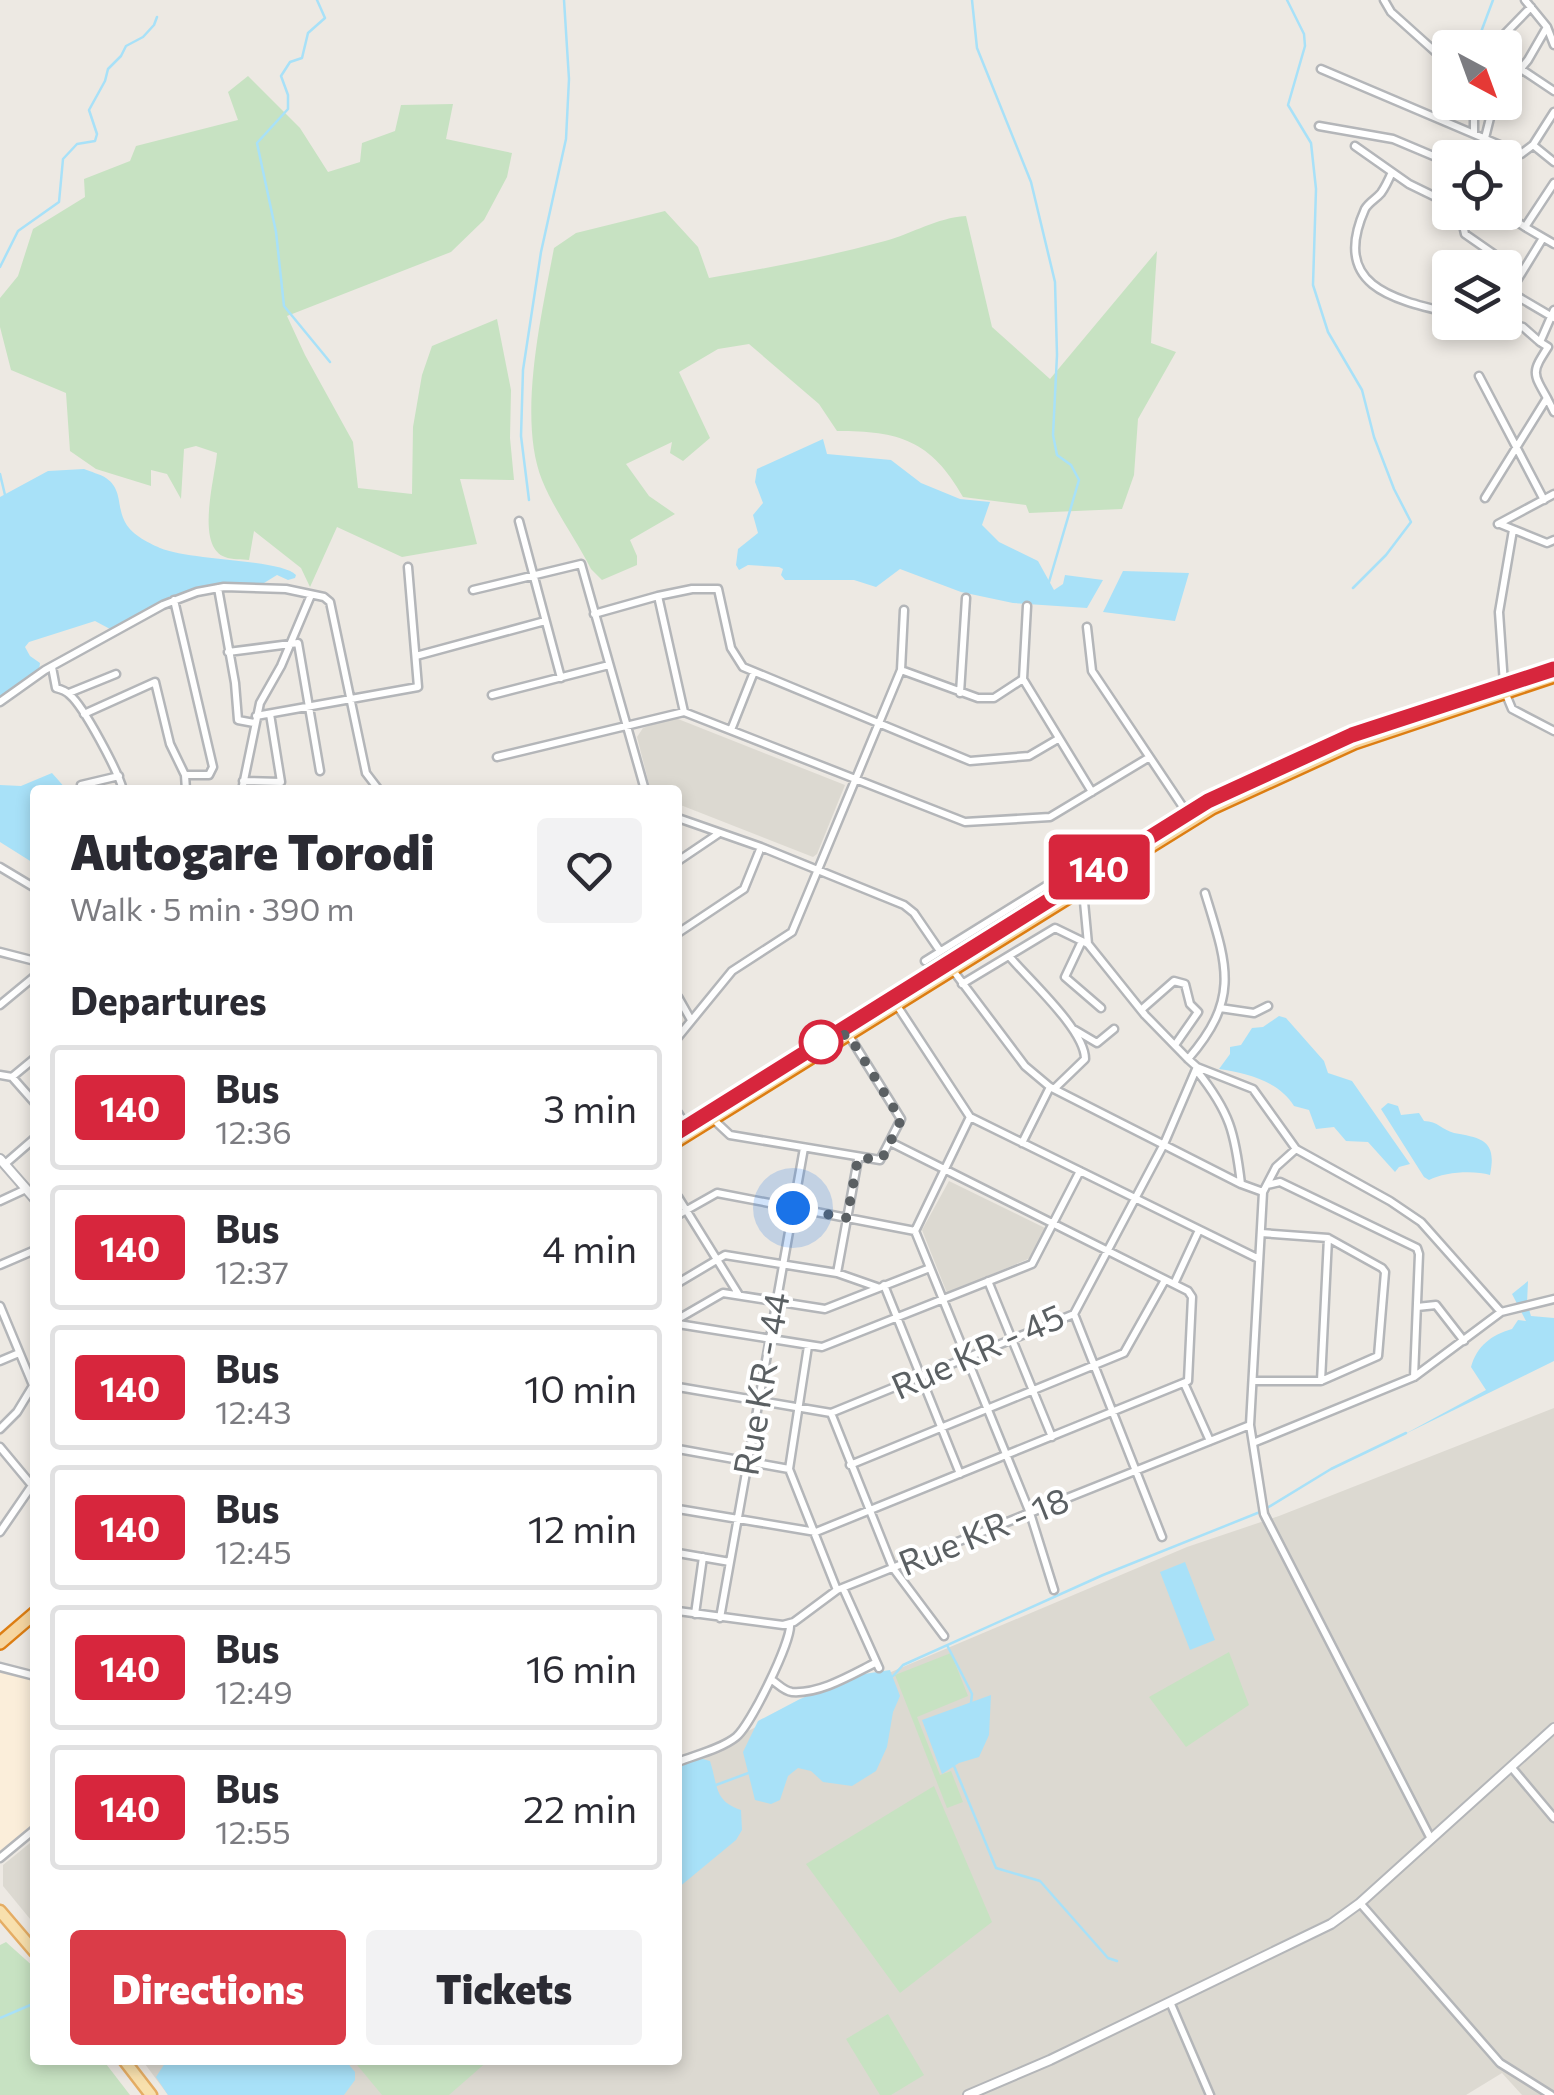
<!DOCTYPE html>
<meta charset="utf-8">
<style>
body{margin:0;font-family:Commissioner,sans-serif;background:#f2f2f3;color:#2b2b33;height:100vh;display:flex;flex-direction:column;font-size:38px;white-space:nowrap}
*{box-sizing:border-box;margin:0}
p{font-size:32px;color:#7c7c81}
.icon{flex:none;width:55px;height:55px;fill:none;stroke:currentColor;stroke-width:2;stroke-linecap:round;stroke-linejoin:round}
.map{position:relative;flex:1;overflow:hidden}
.sheet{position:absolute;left:30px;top:785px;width:652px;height:1280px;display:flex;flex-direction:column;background:#fff;border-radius:10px;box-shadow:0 5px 15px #0003}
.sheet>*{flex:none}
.badge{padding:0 20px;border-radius:8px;font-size:35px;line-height:65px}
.needle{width:65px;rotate:139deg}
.tools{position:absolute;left:1432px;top:30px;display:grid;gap:20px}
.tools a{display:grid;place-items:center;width:90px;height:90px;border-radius:10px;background:#fff;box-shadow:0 5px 15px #0003;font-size:50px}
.you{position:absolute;width:50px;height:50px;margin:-25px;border:8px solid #fff;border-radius:50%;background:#1a73e8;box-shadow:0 0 0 15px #1a73e833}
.map>.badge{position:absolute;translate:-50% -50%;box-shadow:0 0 0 5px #fff}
h2{padding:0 40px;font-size:38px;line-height:90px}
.round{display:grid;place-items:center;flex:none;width:105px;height:105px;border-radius:10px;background:#f2f2f3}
.summary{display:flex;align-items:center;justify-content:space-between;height:170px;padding:0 40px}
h1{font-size:48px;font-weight:800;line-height:75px}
.button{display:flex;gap:20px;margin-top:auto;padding:20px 40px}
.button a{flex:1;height:115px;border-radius:10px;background:#da3c48;color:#fff;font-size:40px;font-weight:800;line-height:115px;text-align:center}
.button a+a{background:#f2f2f3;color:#2b2b33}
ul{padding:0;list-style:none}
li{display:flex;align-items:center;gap:30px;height:125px;margin:0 20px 15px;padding:0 20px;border:5px solid #e1e1e2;border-radius:10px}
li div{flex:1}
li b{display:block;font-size:38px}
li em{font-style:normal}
li .badge{min-width:110px;font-weight:700;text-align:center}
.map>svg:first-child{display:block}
</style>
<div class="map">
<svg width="1554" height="2095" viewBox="0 0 1554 2095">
<rect width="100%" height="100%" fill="#ede9e3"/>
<path fill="#fbeeda" d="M 0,1670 L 35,1677 L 35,1825 L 0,1855 Z"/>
<path fill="#dcd9d1" d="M 673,717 L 845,785 L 817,854 L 813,857 L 678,804 L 678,790 L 650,788 L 637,737 L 643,728 Z
M 949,1181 L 1047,1229 L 1033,1257 L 947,1293 L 922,1230 Z
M 1554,1408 L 1554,2095 L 1522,2095 L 1502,2073 L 1466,2095 L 168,2095 L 142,2060 L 678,2060 L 678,1766 L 770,1720 L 891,1672 L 1187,1547 L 1279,1516 Z
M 35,1839 L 35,1925 L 3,1886 L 3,1865 Z"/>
<path fill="#c7e2c2" d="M 248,76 L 300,128 L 328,172 L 360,162 L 362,143 L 395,131 L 401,105 L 453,104 L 446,139 L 512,153 L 507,177 L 484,220 L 451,252 L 287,316 L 305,355 L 353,442 L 358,488 L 412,494 L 413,427 L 422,375 L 432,346 L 497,319 L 511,390 L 510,438 L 514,480 L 460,479 L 477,544 L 402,557 L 337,527 L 310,587 L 301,568 L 254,531 L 249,560 C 242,559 232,560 225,557 C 195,546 215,478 217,453 L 196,446 L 184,449 L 181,499 L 167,474 L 151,470 L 151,486 L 96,469 L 70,451 L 66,393 L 11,370 L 0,327 L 0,298 L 18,276 L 33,229 L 85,197 L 84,179 L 130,161 L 136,146 L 238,120 L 228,92 Z
M 665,211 L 698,247 L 709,278 C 770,268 825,257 885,241 C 914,233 936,218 966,216 L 992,327 L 1050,379 L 1157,251 L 1151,343 L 1176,352 L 1138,419 L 1134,475 L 1122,509 L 1029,513 L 1026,505 L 963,497 C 931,440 899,431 837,431 L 819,404 L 749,344 L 718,349 L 679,372 L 710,438 L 683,461 L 670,453 L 672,442 L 626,464 L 649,496 L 675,514 L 630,540 L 637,556 L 637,565 L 602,580 L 591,569 C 576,539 554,510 542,480 C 517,417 542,313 554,248 L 576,233 Z
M 1229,1652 L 1249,1705 L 1186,1747 L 1149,1697 Z
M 951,1653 L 968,1696 L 917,1717 L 940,1775 L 951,1771 L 963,1802 L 947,1808 L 895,1675 Z
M 934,1786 L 992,1922 L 900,1993 L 806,1864 Z
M 6,1942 L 35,1968 L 35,2060 L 103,2060 L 130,2095 L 0,2095 L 0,1945 Z
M 888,2014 L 924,2075 L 891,2095 L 880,2095 L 846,2039 Z
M 353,2060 L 489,2060 L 449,2095 L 382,2095 Z"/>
<path fill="#a8e1f8" d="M 823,439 L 827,454 L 891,460 L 921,483 L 960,499 L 990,502 L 982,525 L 999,542 L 1038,561 L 1054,590 L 1063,584 L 1065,575 L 1103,580 L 1087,608 L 1013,603 L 961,592 L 900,569 L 876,587 L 854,580 L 785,580 L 781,575 L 783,569 L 779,567 L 748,565 L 739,570 L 736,565 L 738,549 L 758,533 L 753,515 L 763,503 L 755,482 L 757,469 Z
M 84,469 C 91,472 100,474 106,478 C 122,489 117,505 124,520 C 130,534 147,542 160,548 C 191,561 280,559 296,575 L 295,578 L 288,580 L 277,575 L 264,583 L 186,592 L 110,629 L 95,621 L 29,642 L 25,647 L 30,656 L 40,663 L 39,671 L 0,700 L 0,497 L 48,471 Z
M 1123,571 L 1189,573 L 1175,621 L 1103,612 Z
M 52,773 L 67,790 L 35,790 L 35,864 L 0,842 L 0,785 L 21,786 Z
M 1279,1016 L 1286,1018 L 1324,1061 L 1328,1073 L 1352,1081 L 1410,1164 L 1399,1167 L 1395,1172 L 1368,1142 L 1346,1141 L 1334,1127 L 1316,1129 L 1309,1110 L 1294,1106 C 1279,1081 1246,1073 1219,1069 L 1230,1054 L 1230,1047 L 1241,1045 L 1252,1028 L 1263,1027 Z
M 1388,1103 L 1398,1106 L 1401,1115 L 1419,1113 L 1424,1121 C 1438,1121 1442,1130 1454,1133 C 1483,1138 1497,1141 1490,1175 C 1474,1170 1444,1172 1429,1180 L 1424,1177 L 1381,1109 Z
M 1528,1281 L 1527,1303 L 1531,1316 L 1554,1318 L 1554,1361 L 1403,1435 L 1486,1390 L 1471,1367 C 1477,1346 1491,1335 1512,1329 L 1518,1320 L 1526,1321 L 1512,1294 Z
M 1185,1562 L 1215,1640 L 1190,1650 L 1160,1572 Z
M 890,1670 L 900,1696 L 893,1712 L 887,1747 L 876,1771 L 852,1786 L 823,1782 L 811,1771 L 798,1768 L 788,1776 L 780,1800 L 771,1804 L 755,1800 L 743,1752 L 758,1721 L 800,1699 L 864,1674 Z
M 991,1695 L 989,1735 L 979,1757 L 959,1763 L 942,1774 L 922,1720 Z
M 699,1758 L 710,1761 C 718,1786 714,1801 741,1810 L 742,1830 L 736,1840 L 678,1888 L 678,1768 Z
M 167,2060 L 345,2060 L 355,2072 L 355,2080 L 344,2095 L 168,2095 L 156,2077 Z"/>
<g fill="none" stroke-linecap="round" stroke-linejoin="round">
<path stroke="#a8e1f8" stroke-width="2.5" d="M 317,0 L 325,18 L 308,33 L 302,58 L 290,62 L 281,76 L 288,95 L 288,109 L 257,143 L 276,232 L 284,306 L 330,362
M 972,0 L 977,48 L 1031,182 L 1055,282 L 1057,355 L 1053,435 L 1057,455 L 1071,465 L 1079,480 L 1049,582
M 1287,0 L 1304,34 L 1305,46 L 1288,105 L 1311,143 L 1316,189 L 1313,285 L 1328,332 L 1362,390 L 1374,437 L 1394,489 L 1411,522 L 1386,555 L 1353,588
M 1475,48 L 1493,0
M 0,267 L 18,231 L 59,202 L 63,159 L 77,144 L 95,141 L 97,134 L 89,110 L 105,81 L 108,69 L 121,56 L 126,46 L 143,37 L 154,25 L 157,17
M 0,474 L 5,495
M 529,500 L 521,436 L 523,370 L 541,252 L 566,139 L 569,79 L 564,0
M 1267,1508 L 1331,1469 L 1406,1433
M 948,1647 L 972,1694 L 971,1703
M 893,1676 L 903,1665 L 1103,1575 L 1260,1512
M 954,1766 L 996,1868 L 1040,1881 L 1108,1958 L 1117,1961
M 716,1785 L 751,1772
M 0,2018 L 35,2003"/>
<g stroke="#b4b6b9" stroke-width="11">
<path id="minor" d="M 1384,0 L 1391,12 L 1450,65
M 1525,0 L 1547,27 L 1554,45
M 1491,48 L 1531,7
M 1321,69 L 1521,154 L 1533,145
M 1521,69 L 1554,91
M 1505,88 L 1528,60 L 1547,27
M 1474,102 L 1474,133
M 1554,112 L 1533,145 L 1554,162
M 1319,126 L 1393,139 L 1450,163
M 1355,146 L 1409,184 L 1450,204
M 1480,158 L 1494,102
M 1392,172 C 1389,179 1386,186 1381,193 C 1376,199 1369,202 1365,209 C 1331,285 1391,299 1450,313
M 1554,183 L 1525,227 L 1554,244
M 1460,212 L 1465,234 L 1521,273
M 1502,212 L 1525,227
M 1543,238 L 1510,292 L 1554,318
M 1505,322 L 1523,327 L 1540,342
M 1479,376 L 1544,500
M 1547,398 C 1532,372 1532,372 1548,347 L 1540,342 L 1554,310
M 1485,498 L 1547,398 L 1554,412
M 519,521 L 561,678
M 1498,524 L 1554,494
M 1500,524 L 1547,543 L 1554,540
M 218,588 L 235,683 L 238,720 L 254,723
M 473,590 L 581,564 L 645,790
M 658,596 L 692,589 L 718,589 L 731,648 L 743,667 L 970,761 L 1029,756 L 1058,739
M 174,600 L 213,767 L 209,775 L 185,775
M 1027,606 L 1023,679 L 1092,792
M 594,614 L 658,596 L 684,712
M 1087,627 L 1092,671 L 1187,813
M 228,652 L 298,643 L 320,771
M 416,656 L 545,621
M 52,667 L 56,688 C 60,689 67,692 70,695 C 84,707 118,771 123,790
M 901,670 L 978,698 L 994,698 L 1023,679
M 1504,684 L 1499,612 L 1513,530
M 1505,692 L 1512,709 L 1554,731
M 69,693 L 116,674
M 960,693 L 966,598
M 492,695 L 609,665
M 0,702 L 45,670 L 163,605 L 197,592 L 224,587 L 286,589 L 324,597 L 330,602 L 366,773 L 379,790
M 84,714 L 155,682 L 170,744 L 185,775 L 186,790
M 256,716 L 418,687 L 408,567
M 731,730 L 754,672
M 497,757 L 684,712 L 965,822 L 1050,817 L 1148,758
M 243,781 L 281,782 L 270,714
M 81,785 L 119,776
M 242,790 L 260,703 L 281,666 L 311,595
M 678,818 L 761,847 L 904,905 L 914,913 L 940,951
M 678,861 L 718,834
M 0,867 L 35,888
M 1083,891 L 1088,944
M 678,933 L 744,889 L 761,847
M 1082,941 L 1065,977 L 1101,1008
M 0,952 L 35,961
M 1009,956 C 1029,980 1085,1030 1085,1059 L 1054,1089
M 925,961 L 1057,879 L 1063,888
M 952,969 L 1025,1066 L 1050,1087 L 1241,1184 L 1263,1192
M 962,984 L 1055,928 L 1088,944 L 1145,1015 L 1188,1059 L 1197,1067 L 1253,1089 L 1296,1149 L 1390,1201 L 1421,1222 L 1501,1312
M 678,997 L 691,1020
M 896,1004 L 970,1117 L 1259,1259
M 0,1005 L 35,976
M 1220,1008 L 1254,1013 L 1268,1006
M 1141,1010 L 1174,981 L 1185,984 L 1190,1004 L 1198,1012 L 1175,1045
M 1075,1030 L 1097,1043 L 1114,1029
M 678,1037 L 732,971 L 792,932 L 901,670 L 904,610
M 1188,1059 C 1241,998 1227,965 1205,893
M 1197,1071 C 1230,1112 1235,1133 1241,1184
M 0,1075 L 12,1077 L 35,1058
M 12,1077 L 35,1103
M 678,1113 L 686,1126
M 970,1117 L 915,1231 L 1030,1513 L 1054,1590
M 714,1120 L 730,1135 L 880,1160 L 901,1119 L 848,1034
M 1022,1143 L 1050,1087
M 1296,1149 L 1276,1167 L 1263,1192 L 1250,1425 L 1264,1514 L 1431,1839
M 5,1164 L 35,1138
M 1267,1185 L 1280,1182 L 1417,1248 L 1419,1254 L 1414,1377
M 678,1197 L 739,1295
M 0,1201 L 26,1189
M 678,1215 L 717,1193 L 915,1231
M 0,1265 L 35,1250
M 837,1273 L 858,1159
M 988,1281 L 1052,1437
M 678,1283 L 725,1255 L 837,1273 L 877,1287
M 1174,1284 L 1199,1230
M 884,1285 L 960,1474
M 0,1306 L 35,1390
M 1417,1307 L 1436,1305 L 1464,1341
M 1074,1314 L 1162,1537
M 678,1319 L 723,1293 L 825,1309 L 930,1268
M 678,1324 L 822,1347 L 1032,1264 L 1080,1171
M 808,1346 L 789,1469 L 837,1590
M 0,1361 L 19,1353
M 1253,1381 L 1321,1381 L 1378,1356 L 1385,1272 L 1382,1268 L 1328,1238 L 1261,1233
M 1321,1381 L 1328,1238
M 1184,1383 L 1210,1441
M 678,1387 L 831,1413 L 1074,1314 L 1164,1144 L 1197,1067
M 831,1413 L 893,1568 L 944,1636
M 0,1429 L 17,1412 L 34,1384
M 1253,1443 L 1414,1377 L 1501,1312 L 1554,1299
M 0,1447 L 35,1489
M 678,1449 L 789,1469
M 850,1465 L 1124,1353 L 1165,1280
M 678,1509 L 816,1532 L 1188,1381 L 1192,1297 L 1188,1291 L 890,1142
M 0,1532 L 35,1481
M 678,1553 L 730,1562
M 843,1588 L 879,1668
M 678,1611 L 783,1625 L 794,1622 L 837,1590 L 1250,1425
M 695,1614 L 703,1557
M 720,1618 L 804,1148
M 0,1667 L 35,1676
M 772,1680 C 778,1684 784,1691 792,1692 C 820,1694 851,1675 875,1663
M 678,1762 C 695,1755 721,1749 736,1737 C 750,1726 792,1641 790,1624
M 1512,1768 L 1554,1818
M 0,1858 L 35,1829
M 1360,1903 L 1500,2063 L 1551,2095
M 1170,2002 L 1210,2095"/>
</g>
<g stroke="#b4b6b9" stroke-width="12">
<path id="tertiary" d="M 0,1159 L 35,1199
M 968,2095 L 1050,2060 L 1331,1924 L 1360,1903 L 1554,1728"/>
</g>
<g stroke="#e5ad64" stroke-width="15">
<path id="primary" d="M 0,1911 L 35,1952
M 124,2060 L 151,2095"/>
</g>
<g stroke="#dd7e13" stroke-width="16">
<path id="trunk" d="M 1157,832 L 1237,787
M 1012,921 L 1124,852
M 678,1140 L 1212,808 L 1354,743 L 1554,676
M 0,1643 L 35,1613"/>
</g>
<use href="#minor" stroke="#fff" stroke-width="6"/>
<use href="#tertiary" stroke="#fff" stroke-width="8"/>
<use href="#primary" stroke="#f8e0ad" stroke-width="10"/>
<use href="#trunk" stroke="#f6d6a0" stroke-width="11"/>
</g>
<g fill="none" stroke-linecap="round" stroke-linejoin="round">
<g stroke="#fff" stroke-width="22">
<path id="line" d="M 678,1132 L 1208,801 L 1352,735 L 1554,669"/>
</g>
<use href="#line" stroke="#d7263d" stroke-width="15"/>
<path stroke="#5b6063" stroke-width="10" stroke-dasharray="0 18" d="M 793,1208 L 847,1218 L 858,1158 L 882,1159 L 901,1120 L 848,1034 L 821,1042"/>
</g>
<circle fill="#fff" stroke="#d7263d" stroke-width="5" cx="821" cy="1042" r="20"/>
<g text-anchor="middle" stroke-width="8" stroke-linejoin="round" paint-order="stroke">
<g font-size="35" fill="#5b6063" stroke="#fff">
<text transform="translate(978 1352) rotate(-24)" y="12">Rue KR - 45</text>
<text transform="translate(762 1384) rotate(-80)" y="12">Rue KR - 44</text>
<text transform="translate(984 1532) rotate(-22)" y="12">Rue KR - 18</text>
</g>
</g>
</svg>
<div class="tools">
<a><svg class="needle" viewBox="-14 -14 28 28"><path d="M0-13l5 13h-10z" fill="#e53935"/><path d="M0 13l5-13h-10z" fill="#7c7c81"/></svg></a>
<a><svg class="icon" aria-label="locate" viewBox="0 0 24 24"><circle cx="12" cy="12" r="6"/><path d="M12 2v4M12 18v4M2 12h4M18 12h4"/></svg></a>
<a><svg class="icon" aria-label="layers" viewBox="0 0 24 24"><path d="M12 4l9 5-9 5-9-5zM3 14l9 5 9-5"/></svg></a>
</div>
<div class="you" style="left:793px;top:1208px"></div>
<b class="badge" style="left:1099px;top:867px;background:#d7263d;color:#fff">140</b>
<section class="sheet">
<div class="summary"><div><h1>Autogare Torodi</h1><p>Walk · 5 min · 390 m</p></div><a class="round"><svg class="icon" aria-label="heart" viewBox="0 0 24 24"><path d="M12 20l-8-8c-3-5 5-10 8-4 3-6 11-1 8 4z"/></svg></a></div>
<h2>Departures</h2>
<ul>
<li><span class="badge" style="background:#d7263d;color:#fff">140</span><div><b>Bus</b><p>12:36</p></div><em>3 min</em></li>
<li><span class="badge" style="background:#d7263d;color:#fff">140</span><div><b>Bus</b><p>12:37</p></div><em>4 min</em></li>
<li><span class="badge" style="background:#d7263d;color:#fff">140</span><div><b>Bus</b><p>12:43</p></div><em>10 min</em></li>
<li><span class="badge" style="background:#d7263d;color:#fff">140</span><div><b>Bus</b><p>12:45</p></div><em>12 min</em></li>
<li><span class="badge" style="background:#d7263d;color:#fff">140</span><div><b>Bus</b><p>12:49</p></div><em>16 min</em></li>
<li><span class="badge" style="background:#d7263d;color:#fff">140</span><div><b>Bus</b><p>12:55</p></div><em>22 min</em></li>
</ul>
<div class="button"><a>Directions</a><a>Tickets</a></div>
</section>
</div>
